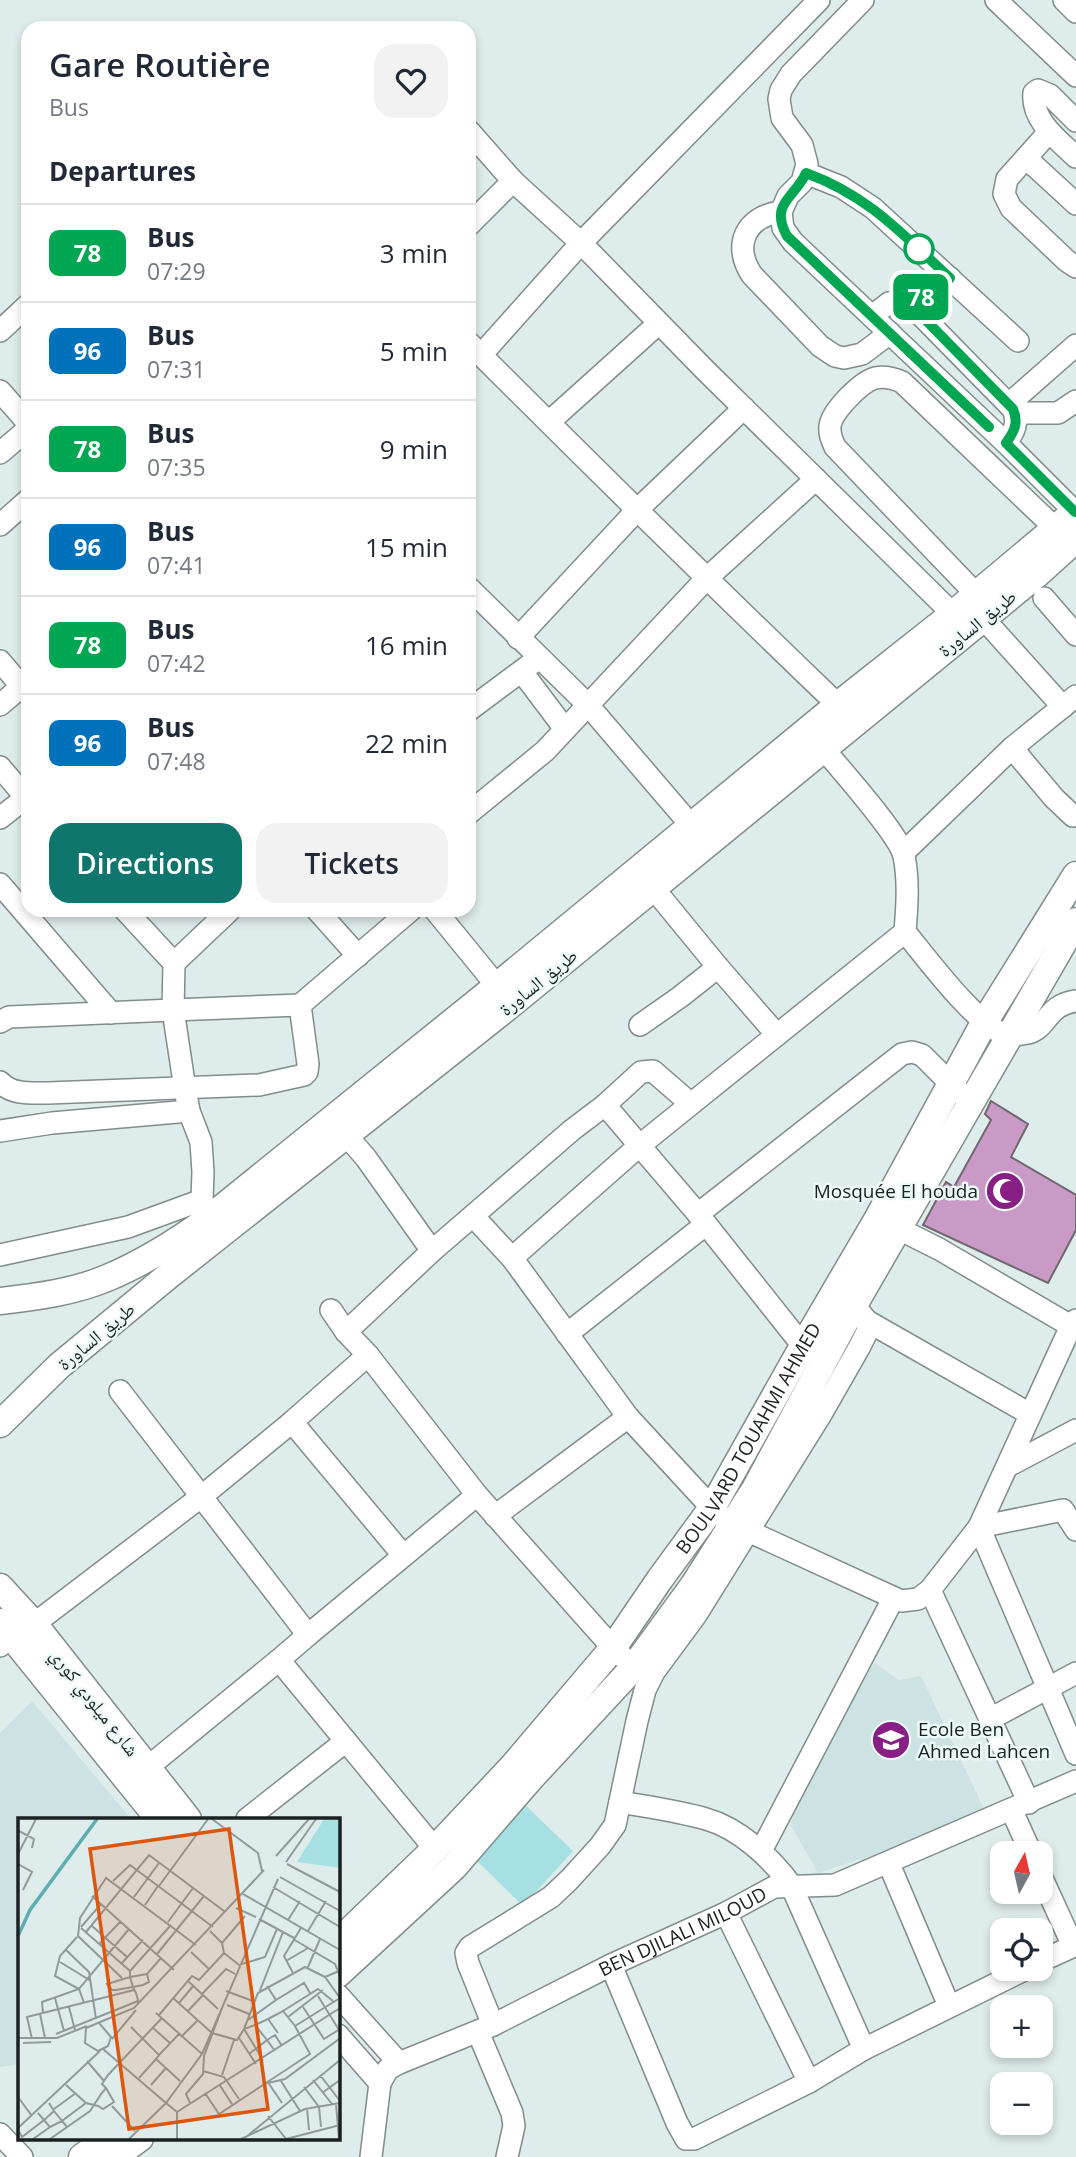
<!DOCTYPE html>
<meta charset="utf-8">
<style>
body{margin:0;font-family:"Open Sans","Noto Naskh Arabic",sans-serif;background:#f2f2f3;color:#1f2937;height:100vh;display:flex;flex-direction:column;font-size:26px;white-space:nowrap}
*{box-sizing:border-box;margin:0}
p{font-size:23px;color:#747a83}
.icon{flex:none;width:38px;height:38px;fill:none;stroke:currentColor;stroke-width:2;stroke-linecap:round;stroke-linejoin:round}
.map{position:relative;flex:1;overflow:hidden}
.details{position:absolute;left:21px;top:21px;width:455px;height:896px;display:flex;flex-direction:column;background:#fff;border-radius:21px;box-shadow:0 4px 10px #0003}
.details>*{flex:none}
.badge{padding:0 14px;border-radius:10px;font-size:24px;line-height:46px}
.needle{width:46px;rotate:8deg}
.controls{position:absolute;left:990px;top:1841px;display:grid;gap:14px}
.controls a{display:grid;place-items:center;width:63px;height:63px;border-radius:14px;background:#fff;box-shadow:0 4px 10px #0003;font-size:35px}
.map>.badge{position:absolute;translate:-50% -50%;box-shadow:0 0 0 4px #fff}
h2{padding:0 28px;font-size:26px;line-height:63px}
.round{display:grid;place-items:center;flex:none;width:74px;height:74px;border-radius:21px;background:#f2f2f3}
.head{display:flex;align-items:center;justify-content:space-between;height:119px;padding:0 28px}
h1{font-size:33px;font-weight:600;line-height:52px}
.action{display:flex;gap:14px;margin-top:auto;padding:14px 28px}
.action a{flex:1;height:80px;border-radius:21px;background:#0f766e;color:#fff;font-size:28px;font-weight:600;line-height:80px;text-align:center}
.action a+a{background:#f2f2f3;color:#1f2937}
ul{padding:0;list-style:none}
li{display:flex;align-items:center;gap:21px;height:98px;padding:0 28px;border-top:2px solid #e0e1e3}
li div{flex:1}
li b{display:block;font-size:26px}
li em{font-style:normal}
li .badge{min-width:77px;font-weight:700;text-align:center}
.map>svg:first-child{display:block}
</style>
<div class="map">
<svg width="1076" height="2157" viewBox="0 0 1076 2157">
<rect width="100%" height="100%" fill="#dfecec"/>
<path fill="#cce2e3" d="M 874,1663 L 899,1680 L 921,1676 L 986,1813 L 867,1868 L 860,1859 L 818,1873 L 791,1825 L 796,1801 Z
M 32,1701 L 131,1819 L 19,1819 L 19,2064 L 0,2067 L 0,1733 Z"/>
<path fill="#a6e0e2" d="M 524,1804 L 573,1851 L 523,1906 L 476,1860 Z"/>
<path fill="#c99ac5" stroke="#6f686e" stroke-width="2" d="M 991,1101 L 1028,1124 L 1011,1157 L 1076,1195 L 1076,1230 L 1048,1283 L 923,1225 L 946,1182 L 954,1187 L 991,1120 L 985,1114 Z"/>
<g fill="none" stroke-linecap="round" stroke-linejoin="round">
<g stroke="#818c8c" stroke-width="24">
<g id="minor">
<path d="M 863,0 L 791,74 L 781,90 L 779,99 L 782,118 L 802,145 L 807,164 L 802,182 L 788,196 L 781,212 L 783,228 L 793,242 L 1006,443 L 1075,512"/>
<path d="M 996,0 L 1076,76"/>
<path d="M 1064,0 L 1076,12"/>
<path d="M 1076,121 L 1050,95 L 1038,90 L 1034,93 C 1031,120 1058,140 1076,157"/>
<path d="M 469,131 L 513,181 L 581,243 L 706,371 L 953,614"/>
<path d="M 1049,132 L 1007,179 L 1004,194 L 1011,208 L 1067,261 L 1076,267"/>
<path d="M 1026,158 L 1076,204"/>
<path d="M 806,173 L 841,187 L 873,208 L 1018,341"/>
<path d="M 781,212 C 746,216 732,245 752,275 L 820,346 L 835,356 L 844,358 L 862,354 L 890,333"/>
<path d="M 469,225 L 513,181"/>
<path d="M 906,300 L 1013,409 C 1019,423 1014,432 1006,443"/>
<path d="M 872,316 L 889,303 L 929,295 L 950,278"/>
<path d="M 0,331 L 28,305"/>
<path d="M 469,343 C 591,465 714,586 838,705 L 847,716"/>
<path d="M 481,355 L 581,243 L 819,0"/>
<path d="M 0,391 L 28,423"/>
<path d="M 1009,404 L 1076,345"/>
<path d="M 1016,416 L 1025,413 L 1058,413 L 1076,401"/>
<path d="M 549,422 L 659,323"/>
<path d="M 0,453 L 28,429"/>
<path d="M 0,525 L 28,500"/>
<path d="M 469,588 L 588,705 L 701,837"/>
<path d="M 976,594 L 835,447 C 832,440 829,434 830,426 C 832,411 861,382 875,378 C 885,376 893,378 902,382 L 1055,528"/>
<path d="M 1044,598 L 1076,635"/>
<path d="M 983,618 L 1063,707"/>
<path d="M 518,638 L 637,510 L 744,408"/>
<path d="M 0,661 L 28,694"/>
<path d="M 522,672 L 565,729"/>
<path d="M 0,705 L 28,681"/>
<path d="M 469,710 L 539,658"/>
<path d="M 823,748 C 840,769 899,834 904,856 C 909,881 907,907 905,932 C 926,957 977,1027 1007,1035 C 1012,1036 1023,1034 1028,1033 C 1048,1028 1046,1005 1076,1001"/>
<path d="M 1012,748 L 1054,798 L 1073,816"/>
<path d="M 0,767 L 28,800"/>
<path d="M 469,813 L 545,751 L 706,579 L 816,479"/>
<path d="M 0,818 L 28,796"/>
<path d="M 903,853 L 1012,748 L 1076,696"/>
<path d="M 0,884 L 111,1013"/>
<path d="M 654,889 L 718,967 L 777,1035"/>
<path d="M 125,910 L 174,963 L 173,1010 L 300,1005 L 411,910"/>
<path d="M 317,910 L 358,956"/>
<path d="M 435,910 L 497,986 L 504,998"/>
<path d="M 174,963 L 230,910"/>
<path d="M 0,1022 L 9,1017 L 173,1010 L 185,1089 L 189,1111 L 201,1142 L 203,1172 L 202,1200 L 207,1220"/>
<path d="M 640,1025 L 680,997 L 718,967"/>
<path d="M 0,1082 C 12,1095 31,1093 48,1093 L 259,1085 L 304,1075 L 307,1072 L 308,1064 L 300,1005"/>
<path d="M 605,1105 L 698,1214 L 803,1346"/>
<path d="M 0,1131 L 52,1123 L 189,1111"/>
<path d="M 346,1135 L 366,1158 L 432,1251"/>
<path d="M 698,1214 L 902,1054 L 912,1052 L 922,1055 L 960,1093"/>
<path d="M 473,1216 L 512,1258 L 628,1417 L 712,1508 L 732,1526 L 748,1531 L 901,1601 L 918,1599 L 930,1590 L 979,1527 L 1063,1510 L 1076,1530"/>
<path d="M 887,1223 L 939,1249 L 1071,1326"/>
<path d="M 0,1255 L 128,1227 L 202,1200"/>
<path d="M 512,1258 L 639,1146 L 691,1104"/>
<path d="M 331,1310 L 346,1332 L 368,1355 L 477,1495 L 613,1648 L 634,1667"/>
<path d="M 1076,1320 L 1071,1326 L 979,1527 L 1076,1754"/>
<path d="M 867,1321 L 1030,1414"/>
<path d="M 346,1332 L 432,1251 L 572,1130 L 605,1105 L 641,1072 L 653,1071 L 691,1104 L 905,932"/>
<path d="M 567,1334 L 705,1225"/>
<path d="M 120,1391 L 308,1635 L 279,1660"/>
<path d="M 292,1422 L 403,1555"/>
<path d="M 1008,1466 L 1076,1430"/>
<path d="M 495,1516 L 628,1417"/>
<path d="M 930,1590 L 1029,1803"/>
<path d="M 308,1635 L 477,1495"/>
<path d="M 0,1646 L 12,1635 L 34,1624 L 202,1496 L 292,1422 L 368,1355"/>
<path d="M 990,1719 L 1076,1673"/>
<path d="M 137,1776 L 279,1660 L 435,1849"/>
<path d="M 620,1802 C 648,1807 678,1811 706,1819 C 739,1828 771,1858 791,1885 L 864,2049"/>
<path d="M 1012,1811 L 1031,1853"/>
<path d="M 247,1819 L 346,1741"/>
<path d="M 761,1851 L 893,1599"/>
<path d="M 889,1864 L 949,2006"/>
<path d="M 1041,1876 L 1073,1946"/>
<path d="M 726,1913 L 809,2082"/>
<path d="M 1041,1961 L 1076,1945"/>
<path d="M 611,1965 L 677,2123 L 686,2139 L 694,2139 L 809,2082 L 864,2049 L 1026,1969"/>
<path d="M 338,1995 L 399,2063"/>
<path d="M 493,2025 L 468,1963 L 466,1953 L 470,1947 L 551,1897 L 569,1880 L 600,1846 L 615,1825 L 637,1721 L 645,1690 L 654,1672 L 696,1615 L 820,1416 L 860,1346 L 868,1330 L 867,1321 L 854,1305"/>
<path d="M 478,2032 L 512,2113 L 514,2126 L 507,2157"/>
<path d="M 338,2035 L 380,2083"/>
<path d="M 0,2134 L 22,2157"/>
<path id="s1" d="M 371,2157 L 380,2083 L 388,2069 L 399,2063 L 493,2025 L 611,1965 L 726,1913 L 774,1887 L 835,1885 L 1076,1781"/>
</g>
</g>
<g stroke="#818c8c" stroke-width="29">
<g id="major">
<path d="M 0,1301 C 36,1297 74,1292 107,1278 C 143,1263 175,1243 207,1220 L 497,986 L 838,705 L 953,614 L 1076,511"/>
<path d="M 0,1424 L 59,1366 L 168,1276 L 509,1006 L 1035,576 L 1076,539"/>
<path d="M 0,1587 L 34,1624 L 188,1819"/>
<path d="M 0,1622 L 159,1819"/>
<path id="s2" d="M 338,1942 L 435,1849 L 513,1766 L 613,1648 L 660,1579 L 712,1508 L 803,1346 L 878,1218 L 985,1021 L 1076,875"/>
<path d="M 338,1974 L 454,1867 L 530,1779 L 634,1667 L 693,1586 L 755,1489 L 854,1305 L 1076,921"/>
<path d="M 82,2157 L 109,2138"/>
<path d="M 114,2157 L 140,2138"/>
</g>
</g>
<use href="#minor" stroke="#fff" stroke-width="21"/>
<use href="#major" stroke="#fff" stroke-width="26"/>
</g>
<g fill="none" stroke-linecap="round" stroke-linejoin="round">
<g stroke="#fff" stroke-width="16">
<path id="line" d="M 989,427 L 787,236 C 769,203 795,198 806,173 C 869,196 902,234 950,278 L 929,295 L 906,300 L 1013,409 C 1019,423 1014,432 1006,443 L 1075,512"/>
</g>
<use href="#line" stroke="#00a651" stroke-width="10"/>
</g>
<defs>
<g id="mosque-disc" transform="scale(2.0125)"><circle r="9.5" fill="#881f85" stroke="#ecf9f9"/><path d="M3.5-4.9A6 6 0 1 0 3.5 4.9A5 5 0 1 1 3.5-4.9Z" fill="#fff"/></g>
<g id="school-disc" transform="scale(2.0125)"><circle r="9.5" fill="#881f85" stroke="#ecf9f9"/><path d="M0-5L7-2L0 1L-7-2ZM-4 1L0 2.5L4 1V4Q0 6-4 4Z" fill="#fff"/></g>
</defs>
<g fill-rule="evenodd">
<use href="#mosque-disc" x="1005" y="1191"/>
<use href="#school-disc" x="891" y="1740"/>
</g>
<circle fill="#fff" stroke="#00a651" stroke-width="3.5" cx="919" cy="249" r="14"/>
<g text-anchor="middle" stroke-width="5" stroke-linejoin="round" paint-order="stroke">
<g font-size="19" fill="#1b2020" stroke="#ecf9f9">
<text transform="translate(977 623) rotate(-39)" y="7">طريق الساورة</text>
<text transform="translate(538 982) rotate(-39)" y="7">طريق الساورة</text>
<text transform="translate(96 1336) rotate(-40)" y="7">طريق الساورة</text>
<text dy="7" stroke="none"><textPath href="#s2" startOffset="653">BOULVARD TOUAHMI AHMED</textPath></text>
<text transform="translate(95 1702) rotate(52)" y="7">شارع ميلودي كوري</text>
<text dy="7" stroke="none"><textPath href="#s1" startOffset="416">BEN DJILALI MILOUD</textPath></text>
</g>
<g font-size="19" fill="#1b2020" stroke="#ecf9f9" text-anchor="end">
<text x="978" y="1198">Mosquée El houda</text>
<text x="918" y="1736" text-anchor="start">Ecole Ben<tspan x="918" dy="22">Ahmed Lahcen</tspan></text>
</g>
</g>
<g transform="translate(18 1818)">
<rect width="322" height="322" fill="#dfecec"/>
<path d="M 306,1 L 322,1 L 322,50 L 279,44 Z" fill="#a6e0e2"/>
<path fill="none" stroke="#5daeb2" stroke-width="3.5" d="M 0,118 L 12,92 L 79,1"/>
<path fill="none" stroke="#919a9a" stroke-width="2" d="M 194,1 L 240,35 L 244,53M 1,13 L 16,21 L 14,30M 0,36 L 18,1M 258,38 L 291,1M 268,44 L 298,1M 0,46 L 14,54 L 5,72M 269,46 L 322,74M 262,59 L 322,93M 95,63 L 112,47 L 195,109M 141,68 L 190,1M 255,69 L 322,109M 225,76 L 322,132M 74,78 L 156,152M 116,79 L 141,45M 127,87 L 140,68M 218,90 L 238,99M 241,101 L 276,120M 270,102 L 282,83M 150,104 L 175,70M 74,108 L 109,139M 63,109 L 83,86M 63,110 L 112,153 L 112,159 L 129,156 L 143,140M 192,113 L 204,125 L 206,135 L 221,147 L 247,139 L 259,111M 290,113 L 308,83M 68,114 L 131,37 L 206,93M 59,119 L 42,138 L 37,158 L 61,171 L 66,185M 275,121 L 317,146 L 322,158M 204,125 L 227,98M 81,126 L 103,103M 48,132 L 71,154 L 78,201M 173,134 L 191,151M 139,136 L 186,78M 268,143 L 290,130M 42,144 L 73,163M 103,146 L 125,122M 290,149 L 302,121M 112,153 L 153,107M 321,153 L 307,159 L 322,180M 275,155 L 266,138 L 283,110M 104,160 L 60,118 L 62,100 L 88,60 L 178,127M 170,163 L 200,191M 208,173 L 235,183M 241,175 L 265,114M 184,176 L 208,151 L 217,156M 300,178 L 321,212M 37,180 L 46,213M 155,180 L 194,215 L 219,222 L 226,211 L 237,207 L 249,222 L 231,236M 258,182 L 286,165 L 292,175M 121,185 L 118,175 L 115,169 L 112,159 L 89,166 L 94,172 L 98,172 L 115,169 L 125,167 L 131,164 L 129,156M 161,185 L 176,167M 209,187 L 231,196M 51,189 L 57,212M 285,189 L 306,221 L 322,211M 265,193 L 300,171 L 315,183M 169,194 L 185,177M 25,195 L 24,184 L 61,171 L 111,111M 138,195 L 184,236M 22,196 L 27,220M 141,197 L 174,158 L 181,162 L 206,135M 270,199 L 305,172M 250,201 L 265,193 L 277,208M 230,202 L 258,182 L 249,168M 81,205 L 93,219 L 90,228 L 80,233 L 67,225 L 68,210 L 116,190 L 246,52M 237,207 L 250,201 L 260,215M 113,209 L 141,237 L 138,241M 135,210 L 152,225M 38,216 L 120,183M 163,219 L 179,203M 0,220 L 39,220 L 69,208M 221,220 L 238,246M 14,221 L 9,199 L 116,172M 94,221 L 118,192M 5,225 L 33,224M 85,231 L 148,285M 257,233 L 249,222 L 257,217 L 264,228M 141,237 L 161,216M 245,242 L 226,211 L 240,175 L 287,149 L 307,159M 69,243 L 86,263M 185,253 L 206,259 L 221,281M 204,257 L 216,222M 302,257 L 322,283M 121,260 L 138,241 L 162,263M 295,262 L 314,286M 249,263 L 264,285M 263,263 L 282,293M 250,265 L 267,261 L 321,221M 201,266 L 214,286M 133,267 L 148,250M 286,269 L 301,289 L 303,309M 88,270 L 84,266 L 90,257 L 144,200M 187,275 L 201,296 L 292,236 L 277,208 L 322,180M 304,275 L 322,262M 0,279 L 14,298M 148,285 L 159,294 L 159,321M 172,285 L 168,276 L 185,256 L 186,238 L 206,185M 318,286 L 321,321M 94,288 L 117,313M 36,291 L 58,275M 289,291 L 291,312M 159,294 L 322,190M 250,298 L 268,321M 32,309 L 44,303 L 36,293M 49,309 L 44,303 L 68,285M 0,310 L 82,233M 0,312 L 4,319 L 26,302 L 20,295M 228,319 L 322,242M 15,321 L 32,309 L 26,302 L 36,293 L 31,285M 32,321 L 72,293 L 76,287 L 83,276 L 88,270 L 96,284 L 85,291 L 80,288 L 68,285 L 48,267M 111,321 L 148,285 L 184,236 L 260,61M 223,321 L 287,291 L 322,285M 268,321 L 322,307"/>
<path fill="#de560d" fill-opacity="0.15" stroke="#de560d" stroke-width="3.5" d="M 211,11 L 250,291 L 111,311 L 72,31 Z"/>
<rect width="322" height="322" fill="none" stroke="#1b2020" stroke-width="3.5"/>
</g>
</svg>
<div class="controls">
<a><svg class="needle" viewBox="-14 -14 28 28"><path d="M0-13l5 13h-10z" fill="#e53935"/><path d="M0 13l5-13h-10z" fill="#747a83"/></svg></a>
<a><svg class="icon" aria-label="locate" viewBox="0 0 24 24"><circle cx="12" cy="12" r="6"/><path d="M12 2v4M12 18v4M2 12h4M18 12h4"/></svg></a>
<a>+</a>
<a>−</a>
</div>
<b class="badge" style="left:921px;top:297px;background:#00a651;color:#fff">78</b>
<section class="details">
<div class="head"><div><h1>Gare Routière</h1><p>Bus</p></div><a class="round"><svg class="icon" aria-label="heart" viewBox="0 0 24 24"><path d="M12 20l-8-8c-3-5 5-10 8-4 3-6 11-1 8 4z"/></svg></a></div>
<h2>Departures</h2>
<ul>
<li><span class="badge" style="background:#00a651;color:#fff">78</span><div><b>Bus</b><p>07:29</p></div><em>3 min</em></li>
<li><span class="badge" style="background:#0072bc;color:#fff">96</span><div><b>Bus</b><p>07:31</p></div><em>5 min</em></li>
<li><span class="badge" style="background:#00a651;color:#fff">78</span><div><b>Bus</b><p>07:35</p></div><em>9 min</em></li>
<li><span class="badge" style="background:#0072bc;color:#fff">96</span><div><b>Bus</b><p>07:41</p></div><em>15 min</em></li>
<li><span class="badge" style="background:#00a651;color:#fff">78</span><div><b>Bus</b><p>07:42</p></div><em>16 min</em></li>
<li><span class="badge" style="background:#0072bc;color:#fff">96</span><div><b>Bus</b><p>07:48</p></div><em>22 min</em></li>
</ul>
<div class="action"><a>Directions</a><a>Tickets</a></div>
</section>
</div>
